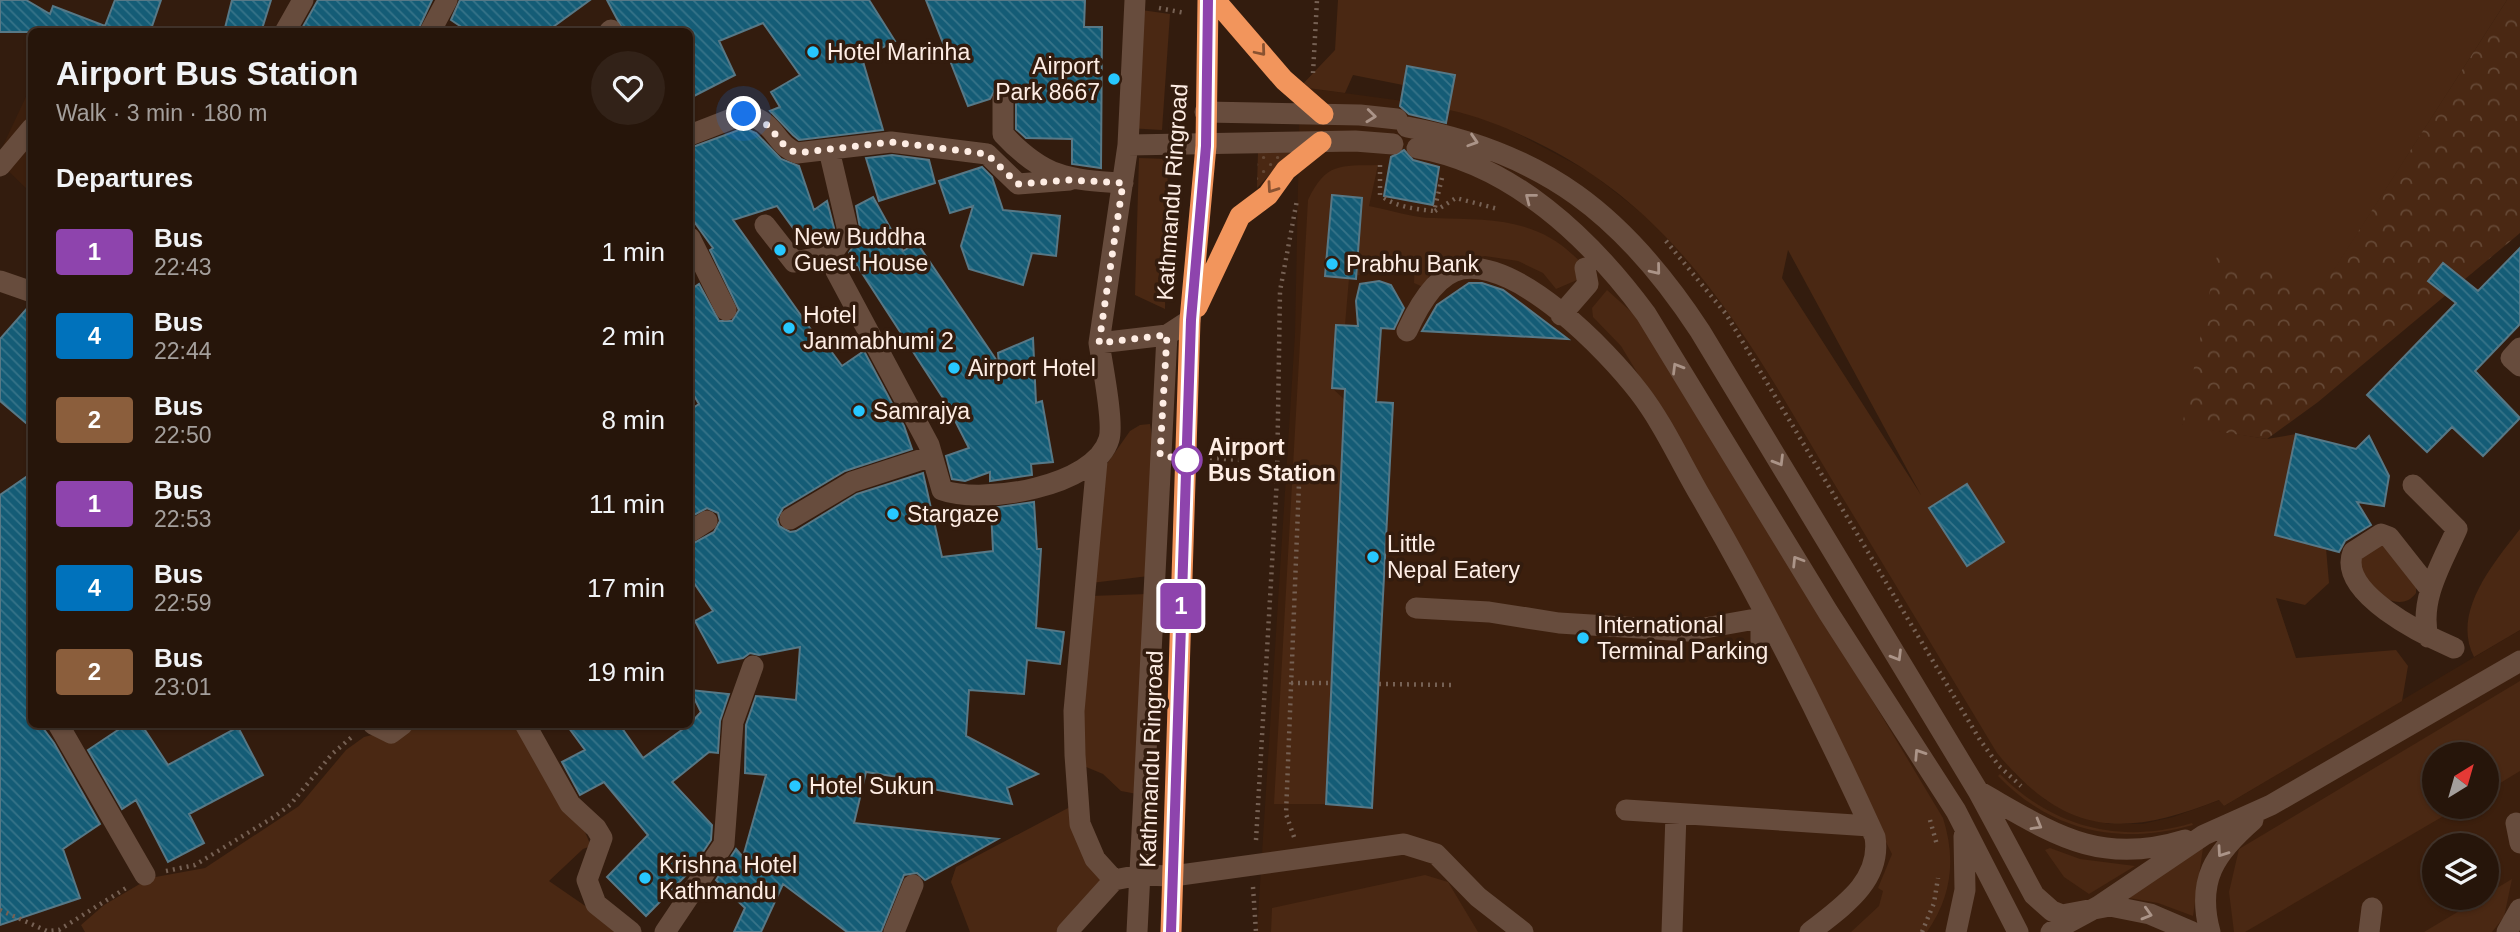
<!DOCTYPE html>
<meta charset="utf-8">
<style>
body{margin:0;font-family:Arial,sans-serif;background:#322218;color:#f1f3f6;height:100vh;display:flex;flex-direction:column;font-size:26px;white-space:nowrap}
*{box-sizing:border-box;margin:0}
p{font-size:23px;color:#a49f9c}
.icon{flex:none;width:38px;height:38px;fill:none;stroke:currentColor;stroke-width:2;stroke-linecap:round;stroke-linejoin:round}
.map{position:relative;flex:1;overflow:hidden}
.details{position:absolute;left:28px;top:28px;width:665px;height:700px;display:flex;flex-direction:column;background:#26150a;border-radius:10px;box-shadow:0 2px 5px #0004,0 0 0 2px #42342b}
.details>*{flex:none}
.badge{padding:0 14px;border-radius:5px;font-size:24px;line-height:46px}
.needle{width:46px;rotate:37deg}
.tools{position:absolute;left:2422px;top:742px;display:grid;gap:14px}
.tools a{display:grid;place-items:center;width:77px;height:77px;border-radius:50%;background:#26150a;box-shadow:0 2px 5px #0004,0 0 0 2px #42342b;font-size:35px}
.you{position:absolute;width:35px;height:35px;margin:-18px;border:5px solid #fff;border-radius:50%;background:#1a73e8;box-shadow:0 0 0 10px #1a73e833}
.map>.badge{position:absolute;translate:-50% -50%;box-shadow:0 0 0 4px #fff}
h2{padding:0 28px;font-size:26px;line-height:63px}
.round{display:grid;place-items:center;flex:none;width:74px;height:74px;border-radius:37px;background:#322218}
.headline{display:flex;align-items:center;justify-content:space-between;height:119px;padding:0 28px}
h1{font-size:33px;font-weight:700;line-height:52px}
ul{padding:0;list-style:none}
li{display:flex;align-items:center;gap:21px;height:84px;padding:0 28px}
li div{flex:1}
li b{display:block;font-size:26px}
li em{font-style:normal}
li .badge{min-width:77px;font-weight:700;text-align:center}
.map>svg:first-child{display:block}
</style>
<div class="map">
<svg width="2520" height="932" viewBox="0 0 2520 932">
<defs>
<pattern id="forest-crowns" width="20" height="18" patternUnits="userSpaceOnUse" patternTransform="scale(1.75)"><rect width="20" height="18" fill="#4a2813"/><path d="M2 6a3 3 0 1 1 6 0M12 15a3 3 0 1 1 6 0" fill="none" stroke="#654835"/></pattern>
<pattern id="park-dots" width="8" height="8" patternUnits="userSpaceOnUse" patternTransform="scale(1.75)"><rect width="8" height="8" fill="#4a2813"/><path d="M2 2h.1M6 6h.1" fill="none" stroke="#654835" stroke-width="1.8" stroke-linecap="round"/></pattern>
<pattern id="building-back-hatch" width="6" height="6" patternUnits="userSpaceOnUse" patternTransform="scale(1.75)"><rect width="6" height="6" fill="#145c76"/><path d="M-1 5l2 2M0 0l6 6M5-1l2 2" fill="none" stroke="#377489"/></pattern>
</defs>
<rect width="100%" height="100%" fill="#331c0e"/>
<path fill="#3c1f0d" fill-rule="evenodd" d="M 31,86 L 31,193 L 0,163 L 0,152 Z
M 1300,87 L 1418,103 L 1473,115 L 1509,129 L 1590,172 L 1653,222 L 1680,249 L 1741,329 L 2016,775 L 2046,800 L 2077,816 L 2109,824 L 2142,824 L 2173,817 L 2220,800 L 2224,806 L 2520,630 L 2520,932 L 1257,932 L 1295,334 ZM 2434,754 L 2487,754 L 2487,807 L 2434,807 ZM 2434,845 L 2487,845 L 2487,898 L 2434,898 Z"/>
<path fill="#4a2813" fill-rule="evenodd" d="M 1338,0 L 2507,0 L 2322,289 L 2182,425 L 2267,439 L 2296,434 L 2275,534 L 2326,548 L 2329,583 L 2305,605 L 2276,598 L 2296,658 L 2396,650 L 2408,666 L 2402,701 L 2224,806 L 2219,800 C 2123,838 2066,836 1997,753 C 1943,663 1889,574 1835,485 C 1755,352 1688,218 1542,145 C 1512,130 1482,117 1449,110 L 1454,75 L 1407,66 L 1403,85 L 1353,75 L 1345,93 L 1300,87 L 1335,50 ZM 1788,250 L 1921,495 L 1782,278 Z
M 1134,9 L 1170,14 L 1162,130 L 1127,128 Z
M 1139,158 L 1168,159 L 1165,309 L 1135,295 Z
M 1378,165 L 1369,206 C 1390,210 1413,218 1434,218 C 1491,220 1539,217 1580,262 L 1577,280 L 1556,289 L 1543,273 L 1518,261 L 1485,256 L 1452,262 L 1440,256 L 1423,287 L 1414,283 L 1415,258 L 1349,278 L 1345,325 L 1336,325 L 1332,388 L 1345,400 L 1326,804 L 1274,804 L 1308,200 C 1326,162 1340,166 1378,165 Z
M 1607,290 L 1637,317 L 1678,377 L 1943,818 C 1956,859 1952,896 1927,932 L 1851,932 L 1879,906 L 1883,891 L 1878,888 L 1892,854 L 1706,486 L 1621,346 L 1593,317 L 1592,308 Z
M 1150,424 L 1154,450 L 1149,576 L 1091,583 L 1104,468 L 1130,431 L 1140,425 Z
M 2520,529 L 2520,630 L 2474,657 C 2451,612 2494,563 2520,529 Z
M 2380,537 L 2416,584 L 2416,593 C 2400,615 2371,592 2362,573 C 2360,568 2359,562 2358,556 Z
M 1147,594 L 1137,794 L 1121,791 L 1103,774 L 1079,764 L 1090,596 Z
M 2520,681 L 2520,771 L 2487,791 L 2487,754 L 2434,754 L 2434,807 L 2459,807 L 2245,932 L 2234,932 L 2229,892 L 2239,849 Z
M 516,724 L 567,814 L 585,832 L 591,846 L 583,849 L 549,881 L 623,932 L 85,932 L 81,925 L 104,905 L 150,878 L 205,868 L 299,806 L 346,750 L 364,737 L 412,725 Z
M 2000,774 C 2052,827 2120,845 2192,823 L 2193,825 C 2119,846 2051,831 1998,776 Z
M 1070,807 L 1109,881 L 1056,932 L 970,932 L 951,882 L 956,867 Z
M 2050,848 L 2080,859 L 2135,866 L 2089,894 L 2064,877 L 2045,850 Z
M 2203,848 L 2193,916 L 2158,903 L 2129,898 L 2128,896 Z
M 1425,875 L 1448,882 L 1478,932 L 1271,932 L 1272,908 Z
M 2512,879 L 2504,917 L 2492,932 L 2424,932 L 2481,898 L 2487,898 L 2487,894 Z"/>
<path fill="url(#forest-crowns)" d="M 2507,0 L 2520,0 L 2520,233 L 2318,402 L 2267,439 L 2182,426 L 2217,256 L 2322,288 Z"/>
<path fill="url(#park-dots)" d="M 1291,152 L 1257,188 L 1258,153 Z"/>
<path fill="url(#building-back-hatch)" stroke="#577886" stroke-width="2" d="M 0,0 L 26,0 L 50,14 L 53,6 L 105,26 L 115,0 L 161,0 L 150,32 L 0,32 Z
M 232,0 L 271,0 L 261,32 L 224,32 Z
M 318,0 L 432,0 L 417,32 L 300,32 Z
M 460,0 L 590,0 L 546,32 L 469,32 L 451,20 Z
M 607,0 L 869,0 L 895,41 L 862,58 L 883,130 L 799,140 L 793,135 L 770,111 L 780,107 L 771,92 L 800,75 L 763,23 L 719,41 L 735,75 L 690,98 L 690,32 L 624,32 Z
M 926,0 L 1085,0 L 1084,27 L 1102,27 L 1101,168 L 1072,164 L 1072,139 L 1026,138 L 1016,129 L 1016,97 L 1009,86 L 997,86 L 990,99 L 968,106 Z
M 1407,66 L 1455,75 L 1446,123 L 1409,114 L 1400,106 Z
M 744,128 L 756,133 L 781,159 L 799,166 L 814,210 L 827,201 L 834,228 L 823,243 L 806,246 L 777,206 L 733,220 L 822,345 L 825,343 L 842,366 L 864,351 L 904,426 L 912,449 L 845,471 L 783,508 L 777,519 L 779,526 L 790,532 L 796,531 L 857,494 L 923,473 L 942,557 L 993,551 L 991,508 L 1034,502 L 1037,549 L 1041,549 L 1036,628 L 1064,632 L 1060,664 L 1027,660 L 1024,694 L 969,690 L 966,736 L 1038,774 L 1007,788 L 1012,804 L 911,785 L 911,779 L 866,772 L 854,823 L 998,839 L 925,880 L 917,873 L 904,875 L 881,932 L 847,932 L 783,884 L 761,932 L 734,932 L 745,908 L 716,880 L 736,849 L 743,857 L 766,775 L 745,773 L 746,725 L 756,696 L 796,700 L 800,647 L 759,655 L 750,653 L 743,658 L 718,663 L 695,621 L 713,611 L 690,577 L 690,545 L 714,532 L 720,521 L 718,513 L 707,508 L 690,517 L 690,410 L 699,404 L 690,389 L 690,290 L 699,284 L 719,321 L 732,321 L 739,310 L 710,250 L 713,248 L 690,216 L 690,148 Z
M 1404,150 L 1413,160 L 1439,167 L 1433,205 L 1384,196 L 1391,157 Z
M 892,155 L 929,160 L 935,183 L 879,201 L 866,158 Z
M 982,167 L 992,177 L 1003,210 L 1060,216 L 1056,256 L 1032,253 L 1023,285 L 969,269 L 961,246 L 973,206 L 950,213 L 939,181 Z
M 1332,195 L 1362,198 L 1356,279 L 1325,276 Z
M 873,197 L 903,251 L 917,243 L 999,364 L 998,353 L 1033,338 L 1036,403 L 1042,401 L 1053,462 L 1031,464 L 1032,475 L 990,481 L 990,472 L 965,481 L 952,479 L 946,456 L 969,448 L 945,401 L 849,253 L 861,233 L 856,206 Z
M 2520,248 L 2520,324 L 2475,371 L 2520,418 L 2483,456 L 2452,427 L 2427,452 L 2367,395 L 2456,303 L 2428,281 L 2443,263 L 2478,291 Z
M 1379,281 L 1391,285 L 1404,308 L 1394,329 L 1381,328 L 1376,402 L 1393,403 L 1372,808 L 1326,804 L 1345,389 L 1332,388 L 1336,325 L 1358,326 L 1356,301 L 1360,284 Z
M 1469,283 L 1482,283 L 1503,290 L 1568,339 L 1422,331 L 1437,305 Z
M 30,305 L 32,305 L 32,428 L 0,401 L 0,339 Z
M 2296,434 L 2356,449 L 2369,436 L 2389,476 L 2384,506 L 2357,502 L 2371,525 L 2345,541 L 2339,552 L 2275,535 Z
M 32,473 L 32,724 L 40,724 L 54,743 L 100,824 L 63,849 L 80,898 L 0,925 L 0,495 Z
M 1967,484 L 2004,542 L 1967,566 L 1929,508 Z
M 690,690 L 729,694 L 720,721 L 718,753 L 709,752 L 672,782 L 712,825 L 711,840 L 690,871 L 646,916 L 607,877 L 648,835 L 604,782 L 580,795 L 562,762 L 585,750 L 566,724 L 619,724 L 643,758 L 690,724 L 701,712 Z
M 127,724 L 141,724 L 168,765 L 238,727 L 263,775 L 189,814 L 204,843 L 168,862 L 136,800 L 122,809 L 88,750 Z"/>
<g fill="none" stroke-linecap="round" stroke-linejoin="round">
<path stroke="#766154" stroke-width="4.5" stroke-dasharray="2 5" stroke-linecap="butt" d="M 1159,8 L 1185,13
M 1313,73 L 1317,0
M 1380,165 L 1380,195 C 1395,207 1415,209 1434,211 L 1442,178
M 1435,211 L 1456,198 L 1498,209
M 1666,241 L 1726,314 L 1980,740 L 1999,766 L 2021,786
M 1210,458 L 1241,460
M 1291,683 L 1332,683
M 1379,684 L 1456,685
M 1930,820 L 1937,845
M 1294,837 L 1286,814 L 1299,483
M 1256,840 L 1277,478 L 1280,291 L 1297,200
M 166,871 L 195,865 L 274,817 L 290,805 L 332,754 L 353,736
M 1253,887 L 1256,932
M 0,910 L 47,931 L 59,930 L 126,888
M 1922,932 L 1934,903 L 1938,878"/>
<path stroke="#674c3d" stroke-width="21" d="M 285,32 L 303,0
M 430,32 L 447,0
M 609,32 L 611,30
M 1003,98 L 1003,134 C 1043,177 1067,180 1123,183
M 1205,112 L 1360,115 L 1397,119
M 1407,127 C 1544,152 1624,215 1700,331 L 1978,791 L 2034,895 L 2052,911 L 2062,915 L 2110,906 L 2150,914 L 2192,932
M 690,135 L 744,114 C 778,122 773,144 797,153 L 891,142 L 987,154 L 1018,184 L 1070,180
M 1128,145 L 1355,141 L 1393,144
M 1417,148 C 1512,164 1590,238 1646,314 L 1828,612 L 1956,811 L 2018,932
M 829,150 L 848,231 L 831,255
M 0,166 L 32,128
M 765,225 L 794,262 L 831,255 L 836,271 L 929,445 L 942,490 C 982,505 1095,487 1109,439 C 1114,423 1102,363 1099,343 L 1167,335 L 1190,320
M 690,238 L 726,310
M 0,281 L 32,292
M 1561,315 L 1588,284 L 1585,268
M 1407,331 C 1417,309 1436,274 1462,269 C 1518,259 1607,350 1639,392 C 1663,423 1681,463 1701,497 C 1765,607 1822,721 1875,837 C 1882,881 1842,907 1810,932
M 1099,343 L 1128,145 L 1135,0
M 2520,348 L 2511,358 L 2520,366
M 1097,461 L 1074,711 L 1075,755 L 1080,824 L 1095,859 L 1114,880
M 2413,485 L 2457,529 C 2442,563 2419,599 2428,637
M 790,519 L 852,482 L 932,456
M 690,532 L 707,521
M 2430,589 L 2389,537 L 2381,534 L 2353,552 C 2337,593 2424,635 2454,648
M 1416,608 L 1489,612 L 1559,623 L 1688,631 L 1761,618 L 1761,641
M 58,724 L 145,875
M 373,724 L 391,733 L 403,724
M 525,724 L 570,804 L 596,828 L 602,838 L 587,880 L 596,904 L 631,932
M 1978,791 C 2051,832 2097,867 2185,840
M 1626,810 L 1870,826
M 2516,823 L 2520,843
M 665,932 L 724,844 L 733,722 L 753,666
M 894,932 L 913,885
M 1067,932 L 1114,880 L 1140,875 L 1173,876 L 1404,844 L 1436,854 L 1478,897 L 1523,932
M 1137,932 L 1167,335
M 1672,932 L 1676,814
M 1956,932 L 1965,890 L 1964,836
M 2051,932 L 2099,906 L 2204,835 L 2271,805 L 2520,661
M 2210,932 C 2196,880 2215,853 2253,820
M 2369,932 L 2372,908
M 2507,932 L 2520,909"/>
<path stroke="#f2955c" stroke-width="21" d="M 1215,0 L 1284,80 L 1323,114
M 1197,307 L 1240,216 L 1268,195 L 1286,170 L 1321,142
M 1171,932 L 1190,320 L 1206,146 L 1208,0"/>
</g>
<defs><path id="oneway-chevron" d="M-2-3.5L2.5 0L-2 3.5" fill="none" stroke-width="1.6" stroke-linecap="round" stroke-linejoin="round" transform="scale(1.75)"/></defs>
<g stroke="#895231">
<use href="#oneway-chevron" transform="translate(1261 51) rotate(50)"/>
<use href="#oneway-chevron" transform="translate(1272 188) rotate(125)"/>
</g>
<g stroke="#ab9488">
<use href="#oneway-chevron" transform="translate(1371 116) rotate(6)"/>
<use href="#oneway-chevron" transform="translate(1473 141) rotate(18)"/>
<use href="#oneway-chevron" transform="translate(1530 198) rotate(-142)"/>
<use href="#oneway-chevron" transform="translate(1656 270) rotate(51)"/>
<use href="#oneway-chevron" transform="translate(1677 368) rotate(-121)"/>
<use href="#oneway-chevron" transform="translate(1779 461) rotate(59)"/>
<use href="#oneway-chevron" transform="translate(1797 561) rotate(-122)"/>
<use href="#oneway-chevron" transform="translate(1897 656) rotate(59)"/>
<use href="#oneway-chevron" transform="translate(1919 754) rotate(-123)"/>
<use href="#oneway-chevron" transform="translate(2037 825) rotate(30)"/>
<use href="#oneway-chevron" transform="translate(2222 852) rotate(125)"/>
<use href="#oneway-chevron" transform="translate(2147 914) rotate(16)"/>
</g>
<g fill="none" stroke-linecap="round" stroke-linejoin="round">
<g stroke="#fff" stroke-width="16">
<path id="line" d="M 1171,932 L 1191,320 L 1206,146 L 1208,0"/>
</g>
<use href="#line" stroke="#8e44ad" stroke-width="10"/>
<path stroke="#feede4" stroke-width="7" stroke-dasharray="0 12.6" d="M 744,114 C 778,122 773,144 797,153 L 891,142 L 987,154 L 1018,184 L 1070,180 L 1123,183 L 1099,343 L 1167,335 L 1160,455 L 1187,460"/>
</g>
<g fill="#27c8ff" stroke="#331c0e" stroke-width="2.5">
<circle cx="813" cy="52" r="7"/>
<circle cx="1114" cy="79" r="7"/>
<circle cx="780" cy="250" r="7"/>
<circle cx="1332" cy="264" r="7"/>
<circle cx="789" cy="328" r="7"/>
<circle cx="954" cy="368" r="7"/>
<circle cx="859" cy="411" r="7"/>
<circle cx="893" cy="514" r="7"/>
<circle cx="1373" cy="557" r="7"/>
<circle cx="1583" cy="638" r="7"/>
<circle cx="795" cy="786" r="7"/>
<circle cx="645" cy="878" r="7"/>
</g>
<circle fill="#fff" stroke="#8e44ad" stroke-width="3.5" cx="1187" cy="460" r="14"/>
<g text-anchor="middle" stroke-width="7" stroke-linejoin="round" paint-order="stroke">
<g font-size="23" fill="#feede4" stroke="#331c0e" text-anchor="start">
<text x="827" y="60">Hotel Marinha</text>
<text x="1100" y="74" text-anchor="end">Airport<tspan x="1100" dy="26">Park 8667</tspan></text>
<text x="794" y="245">New Buddha<tspan x="794" dy="26">Guest House</tspan></text>
<text x="1346" y="272">Prabhu Bank</text>
<text x="803" y="323">Hotel<tspan x="803" dy="26">Janmabhumi 2</tspan></text>
<text x="968" y="376">Airport Hotel</text>
<text x="873" y="419">Samrajya</text>
<text x="907" y="522">Stargaze</text>
<text x="1387" y="552">Little<tspan x="1387" dy="26">Nepal Eatery</tspan></text>
<text x="1597" y="633">International<tspan x="1597" dy="26">Terminal Parking</tspan></text>
<text x="809" y="794">Hotel Sukun</text>
<text x="659" y="873">Krishna Hotel<tspan x="659" dy="26">Kathmandu</tspan></text>
</g>
<g font-size="23" fill="#feede4" stroke="#331c0e">
<text transform="translate(1172 192) rotate(-86)" y="8">Kathmandu Ringroad</text>
<text transform="translate(1151 759) rotate(-88)" y="8">Kathmandu Ringroad</text>
</g>
<g font-size="23" font-weight="bold" fill="#feede4" stroke="#331c0e" text-anchor="start">
<text x="1208" y="455">Airport<tspan x="1208" dy="26">Bus Station</tspan></text>
</g>
</g>
</svg>
<div class="tools">
<a><svg class="needle" viewBox="-14 -14 28 28"><path d="M0-13l5 13h-10z" fill="#e53935"/><path d="M0 13l5-13h-10z" fill="#a49f9c"/></svg></a>
<a><svg class="icon" aria-label="layers" viewBox="0 0 24 24"><path d="M12 4l9 5-9 5-9-5zM3 14l9 5 9-5"/></svg></a>
</div>
<div class="you" style="left:744px;top:114px"></div>
<b class="badge" style="left:1181px;top:606px;background:#8e44ad;color:#fff">1</b>
<section class="details">
<div class="headline"><div><h1>Airport Bus Station</h1><p>Walk · 3 min · 180 m</p></div><a class="round"><svg class="icon" aria-label="heart" viewBox="0 0 24 24"><path d="M12 20l-8-8c-3-5 5-10 8-4 3-6 11-1 8 4z"/></svg></a></div>
<h2>Departures</h2>
<ul>
<li><span class="badge" style="background:#8e44ad;color:#fff">1</span><div><b>Bus</b><p>22:43</p></div><em>1 min</em></li>
<li><span class="badge" style="background:#0072bc;color:#fff">4</span><div><b>Bus</b><p>22:44</p></div><em>2 min</em></li>
<li><span class="badge" style="background:#8b5e3c;color:#fff">2</span><div><b>Bus</b><p>22:50</p></div><em>8 min</em></li>
<li><span class="badge" style="background:#8e44ad;color:#fff">1</span><div><b>Bus</b><p>22:53</p></div><em>11 min</em></li>
<li><span class="badge" style="background:#0072bc;color:#fff">4</span><div><b>Bus</b><p>22:59</p></div><em>17 min</em></li>
<li><span class="badge" style="background:#8b5e3c;color:#fff">2</span><div><b>Bus</b><p>23:01</p></div><em>19 min</em></li>
</ul>
</section>
</div>
